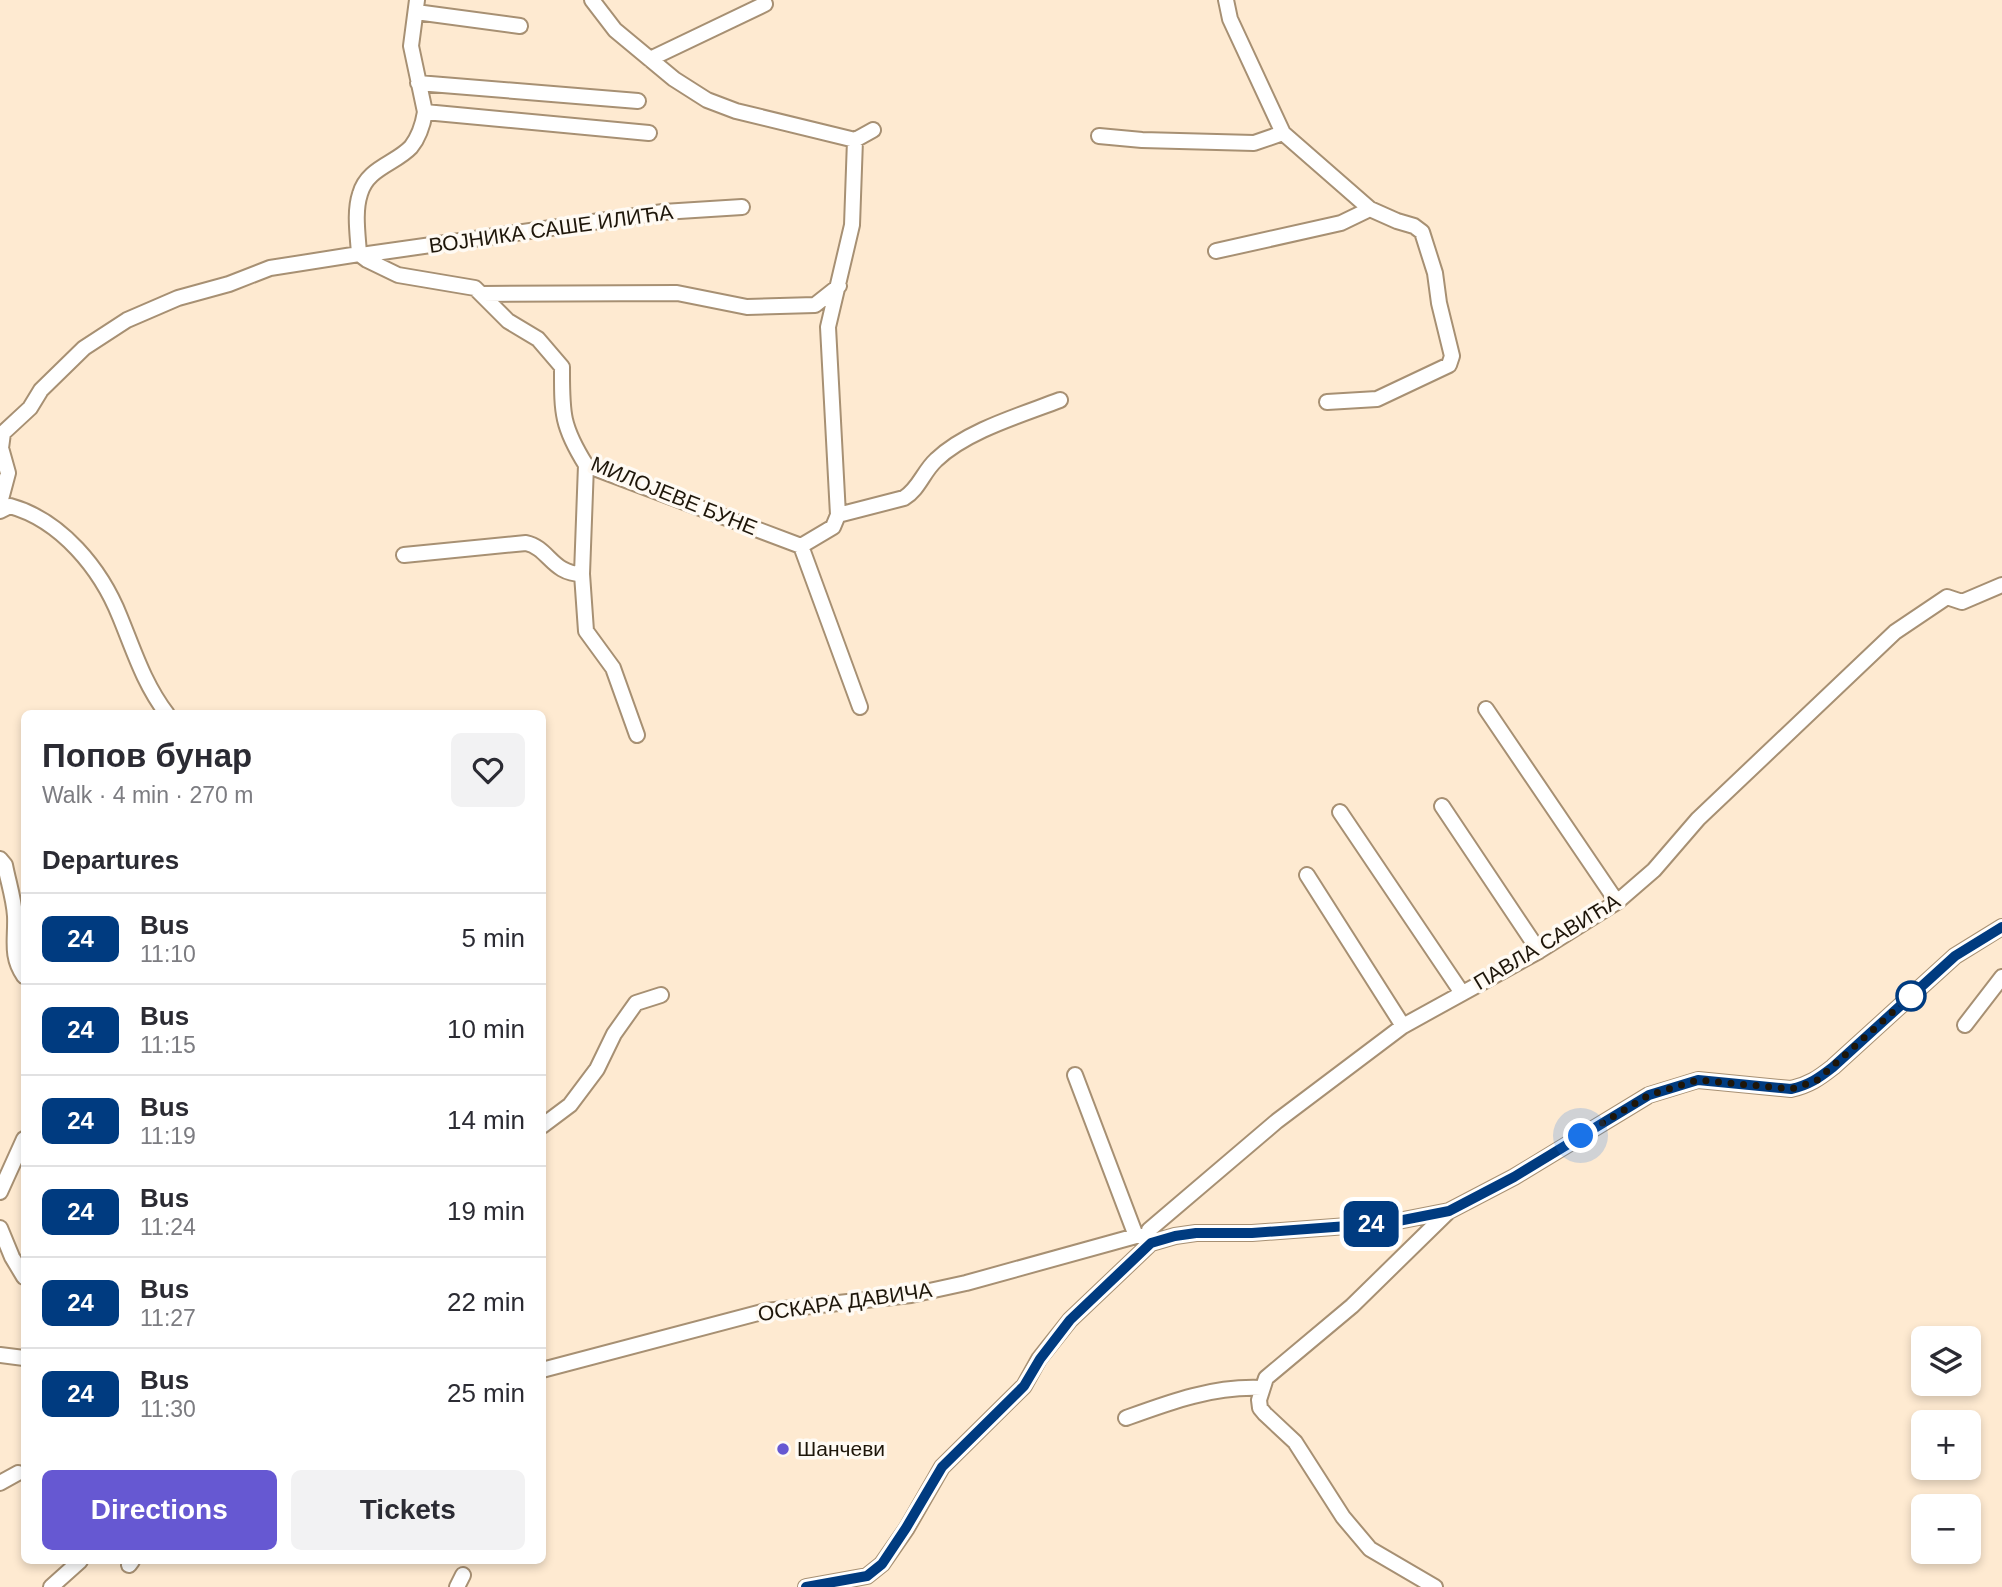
<!DOCTYPE html>
<meta charset="utf-8">
<style>
body{margin:0;font-family:Helvetica,sans-serif;background:#f2f2f3;color:#2b2b33;height:100vh;display:flex;flex-direction:column;font-size:26px;white-space:nowrap}
*{box-sizing:border-box;margin:0}
p{font-size:23px;color:#7c7c81}
.icon{flex:none;width:38px;height:38px;fill:none;stroke:currentColor;stroke-width:2;stroke-linecap:round;stroke-linejoin:round}
.map{position:relative;flex:1;overflow:hidden}
.details{position:absolute;left:21px;top:710px;width:525px;height:854px;display:flex;flex-direction:column;background:#fff;border-radius:10px;box-shadow:0 4px 10px #0003}
.details>*{flex:none}
.badge{padding:0 14px;border-radius:10px;font-size:24px;line-height:46px}
.controls{position:absolute;left:1911px;top:1326px;display:grid;gap:14px}
.controls a{display:grid;place-items:center;width:70px;height:70px;border-radius:10px;background:#fff;box-shadow:0 4px 10px #0003;font-size:35px}
.you{position:absolute;width:35px;height:35px;margin:-18px;border:5px solid #fff;border-radius:50%;background:#1a73e8;box-shadow:0 0 0 10px #1a73e833}
.map>.badge{position:absolute;translate:-50% -50%;box-shadow:0 0 0 4px #fff}
h2{padding:0 21px;font-size:26px;line-height:63px}
.round{display:grid;place-items:center;flex:none;width:74px;height:74px;border-radius:10px;background:#f2f2f3}
.headline{display:flex;align-items:center;justify-content:space-between;height:119px;padding:0 21px}
h1{font-size:33px;font-weight:800;line-height:52px}
.button{display:flex;gap:14px;margin-top:auto;padding:14px 21px}
.button a{flex:1;height:80px;border-radius:10px;background:#6658d2;color:#fff;font-size:28px;font-weight:800;line-height:80px;text-align:center}
.button a+a{background:#f2f2f3;color:#2b2b33}
ul{padding:0;list-style:none}
li{display:flex;align-items:center;gap:21px;height:91px;padding:0 21px;border-top:2px solid #e1e1e2}
li div{flex:1}
li b{display:block;font-size:26px}
li em{font-style:normal}
li .badge{min-width:77px;font-weight:700;text-align:center}
.map>svg:first-child{display:block}
</style>
<div class="map">
<svg width="2002" height="1587" viewBox="0 0 2002 1587">
<rect width="100%" height="100%" fill="#feead1"/>
<g fill="none" stroke-linecap="round" stroke-linejoin="round">
<g stroke="#a79073" stroke-width="18">
<path id="minor" d="M 592,0 L 615,30 L 674,79 L 707,100 L 736,111 L 855,140
M 1226,0 L 1230,19 L 1283,133 L 1370,209 L 1397,221 L 1414,226 L 1422,232 L 1435,273 L 1439,303 L 1452,356 L 1449,365 L 1377,399 L 1327,402
M 416,12 L 520,26
M 650,59 L 765,4
M 418,83 L 638,101
M 425,112 L 649,133
M 1099,136 L 1142,140 L 1254,143 L 1283,133
M 1216,251 L 1341,223 L 1370,209
M 359,254 L 367,260 L 398,275 L 475,288 L 508,321 L 538,339 L 562,367 C 562,412 561,425 586,465 L 801,546
M 359,254 C 358,236 354,212 360,194 C 367,168 395,164 411,147 C 419,137 423,124 425,112 L 411,46 L 417,0
M 361,255 L 663,212 L 742,207
M 482,294 L 677,293 L 747,307 L 815,305 L 839,286
M 586,465 L 582,574 L 586,631 L 613,668 L 637,735
M 0,503 L 8,473 L 1,448 L 3,433 L 30,408 L 41,390 L 84,348 L 127,320 L 178,298 L 229,284 L 270,268 L 359,254
M 0,511 L 10,506 C 61,520 101,569 120,617 C 134,651 144,684 167,714
M 838,515 L 904,498 C 919,489 923,472 936,460 C 966,431 1021,415 1060,400
M 801,546 L 833,527 L 838,515 L 828,327 L 852,225 L 855,140 L 873,130
M 801,546 L 860,707
M 404,555 L 526,543 C 549,548 552,574 582,574
M 1486,709 L 1617,902
M 1442,806 L 1539,951
M 1340,812 L 1462,993
M 0,859 L 5,865 C 8,881 14,899 15,916 C 16,939 10,956 24,976
M 1307,875 L 1403,1026
M 1965,1025 L 2002,977
M 1075,1075 L 1136,1236
M 542,1126 L 570,1105 L 597,1069 L 614,1034 L 636,1003 L 661,995
M 0,1192 L 24,1139
M 0,1228 L 12,1257 L 24,1277
M 1151,1243 L 1149,1230 L 1156,1224 L 1277,1121 L 1403,1026 L 1539,951 L 1617,902 L 1654,870 L 1698,819 L 1895,632 L 1947,597 L 1962,602 L 2002,585
M 0,1355 L 24,1358
M 542,1370 L 766,1311 L 911,1295 L 966,1283 L 1136,1236 L 1148,1236
M 1126,1418 C 1170,1402 1213,1386 1261,1388
M 0,1483 L 18,1473
M 129,1565 L 132,1561
M 51,1587 L 80,1561
M 457,1587 L 463,1575
M 806,1587 L 867,1576 L 882,1564 L 907,1528 L 942,1467 L 1024,1386 L 1039,1359 L 1070,1320 L 1151,1243 L 1175,1236 L 1196,1233 L 1252,1233 L 1388,1223 L 1449,1211 L 1514,1177 L 1649,1095 L 1698,1080 L 1791,1089 C 1809,1085 1819,1078 1833,1067 L 1955,956 L 2002,927
M 1435,1587 L 1370,1549 L 1343,1517 L 1295,1442 L 1265,1414 L 1260,1408 L 1259,1400 L 1266,1378 L 1352,1306 L 1449,1211"/>
</g>
<use href="#minor" stroke="#fff" stroke-width="14"/>
</g>
<g fill="none" stroke-linecap="round" stroke-linejoin="round">
<g stroke="#fff" stroke-width="16">
<path id="line" d="M 806,1587 L 867,1576 L 882,1564 L 906,1528 L 942,1467 L 1024,1386 L 1040,1359 L 1070,1320 L 1151,1243 L 1175,1236 L 1196,1233 L 1252,1233 L 1388,1223 L 1449,1211 L 1514,1177 L 1649,1095 L 1698,1080 L 1791,1089 C 1809,1085 1819,1078 1833,1067 L 1955,956 L 2002,927"/>
</g>
<use href="#line" stroke="#003b80" stroke-width="10"/>
<path stroke="#1e160a" stroke-width="7" stroke-dasharray="0 12.6" d="M 1581,1136 L 1649,1095 L 1698,1080 L 1791,1089 L 1816,1081 L 1914,993 L 1911,996"/>
</g>
<circle fill="#fff" stroke="#003b80" stroke-width="3.5" cx="1911" cy="996" r="14"/>
<circle fill="#6658d2" stroke="#fffaf3" stroke-width="2.5" cx="783" cy="1449" r="7"/>
<g text-anchor="middle" stroke-width="7" stroke-linejoin="round" paint-order="stroke">
<g font-size="21" fill="#1e160a" stroke="#fffaf3">
<text transform="translate(551 229) rotate(-8)" y="7">ВОЈНИКА САШЕ ИЛИЋА</text>
<text transform="translate(674 496) rotate(22)" y="7">МИЛОЈЕВЕ БУНЕ</text>
<text transform="translate(1547 942) rotate(-31)" y="7">ПАВЛА САВИЋА</text>
<text transform="translate(845 1302) rotate(-8)" y="7">ОСКАРА ДАВИЧА</text>
</g>
<g font-size="21" fill="#1e160a" stroke="#fffaf3" text-anchor="start">
<text x="797" y="1456">Шанчеви</text>
</g>
</g>
</svg>
<div class="controls">
<a><svg class="icon" aria-label="layers" viewBox="0 0 24 24"><path d="M12 4l9 5-9 5-9-5zM3 14l9 5 9-5"/></svg></a>
<a>+</a>
<a>−</a>
</div>
<div class="you" style="left:1581px;top:1136px"></div>
<b class="badge" style="left:1371px;top:1224px;background:#003b80;color:#fff">24</b>
<section class="details">
<div class="headline"><div><h1>Попов бунар</h1><p>Walk · 4 min · 270 m</p></div><a class="round"><svg class="icon" aria-label="heart" viewBox="0 0 24 24"><path d="M12 20l-8-8c-3-5 5-10 8-4 3-6 11-1 8 4z"/></svg></a></div>
<h2>Departures</h2>
<ul>
<li><span class="badge" style="background:#003b80;color:#fff">24</span><div><b>Bus</b><p>11:10</p></div><em>5 min</em></li>
<li><span class="badge" style="background:#003b80;color:#fff">24</span><div><b>Bus</b><p>11:15</p></div><em>10 min</em></li>
<li><span class="badge" style="background:#003b80;color:#fff">24</span><div><b>Bus</b><p>11:19</p></div><em>14 min</em></li>
<li><span class="badge" style="background:#003b80;color:#fff">24</span><div><b>Bus</b><p>11:24</p></div><em>19 min</em></li>
<li><span class="badge" style="background:#003b80;color:#fff">24</span><div><b>Bus</b><p>11:27</p></div><em>22 min</em></li>
<li><span class="badge" style="background:#003b80;color:#fff">24</span><div><b>Bus</b><p>11:30</p></div><em>25 min</em></li>
</ul>
<div class="button"><a>Directions</a><a>Tickets</a></div>
</section>
</div>
